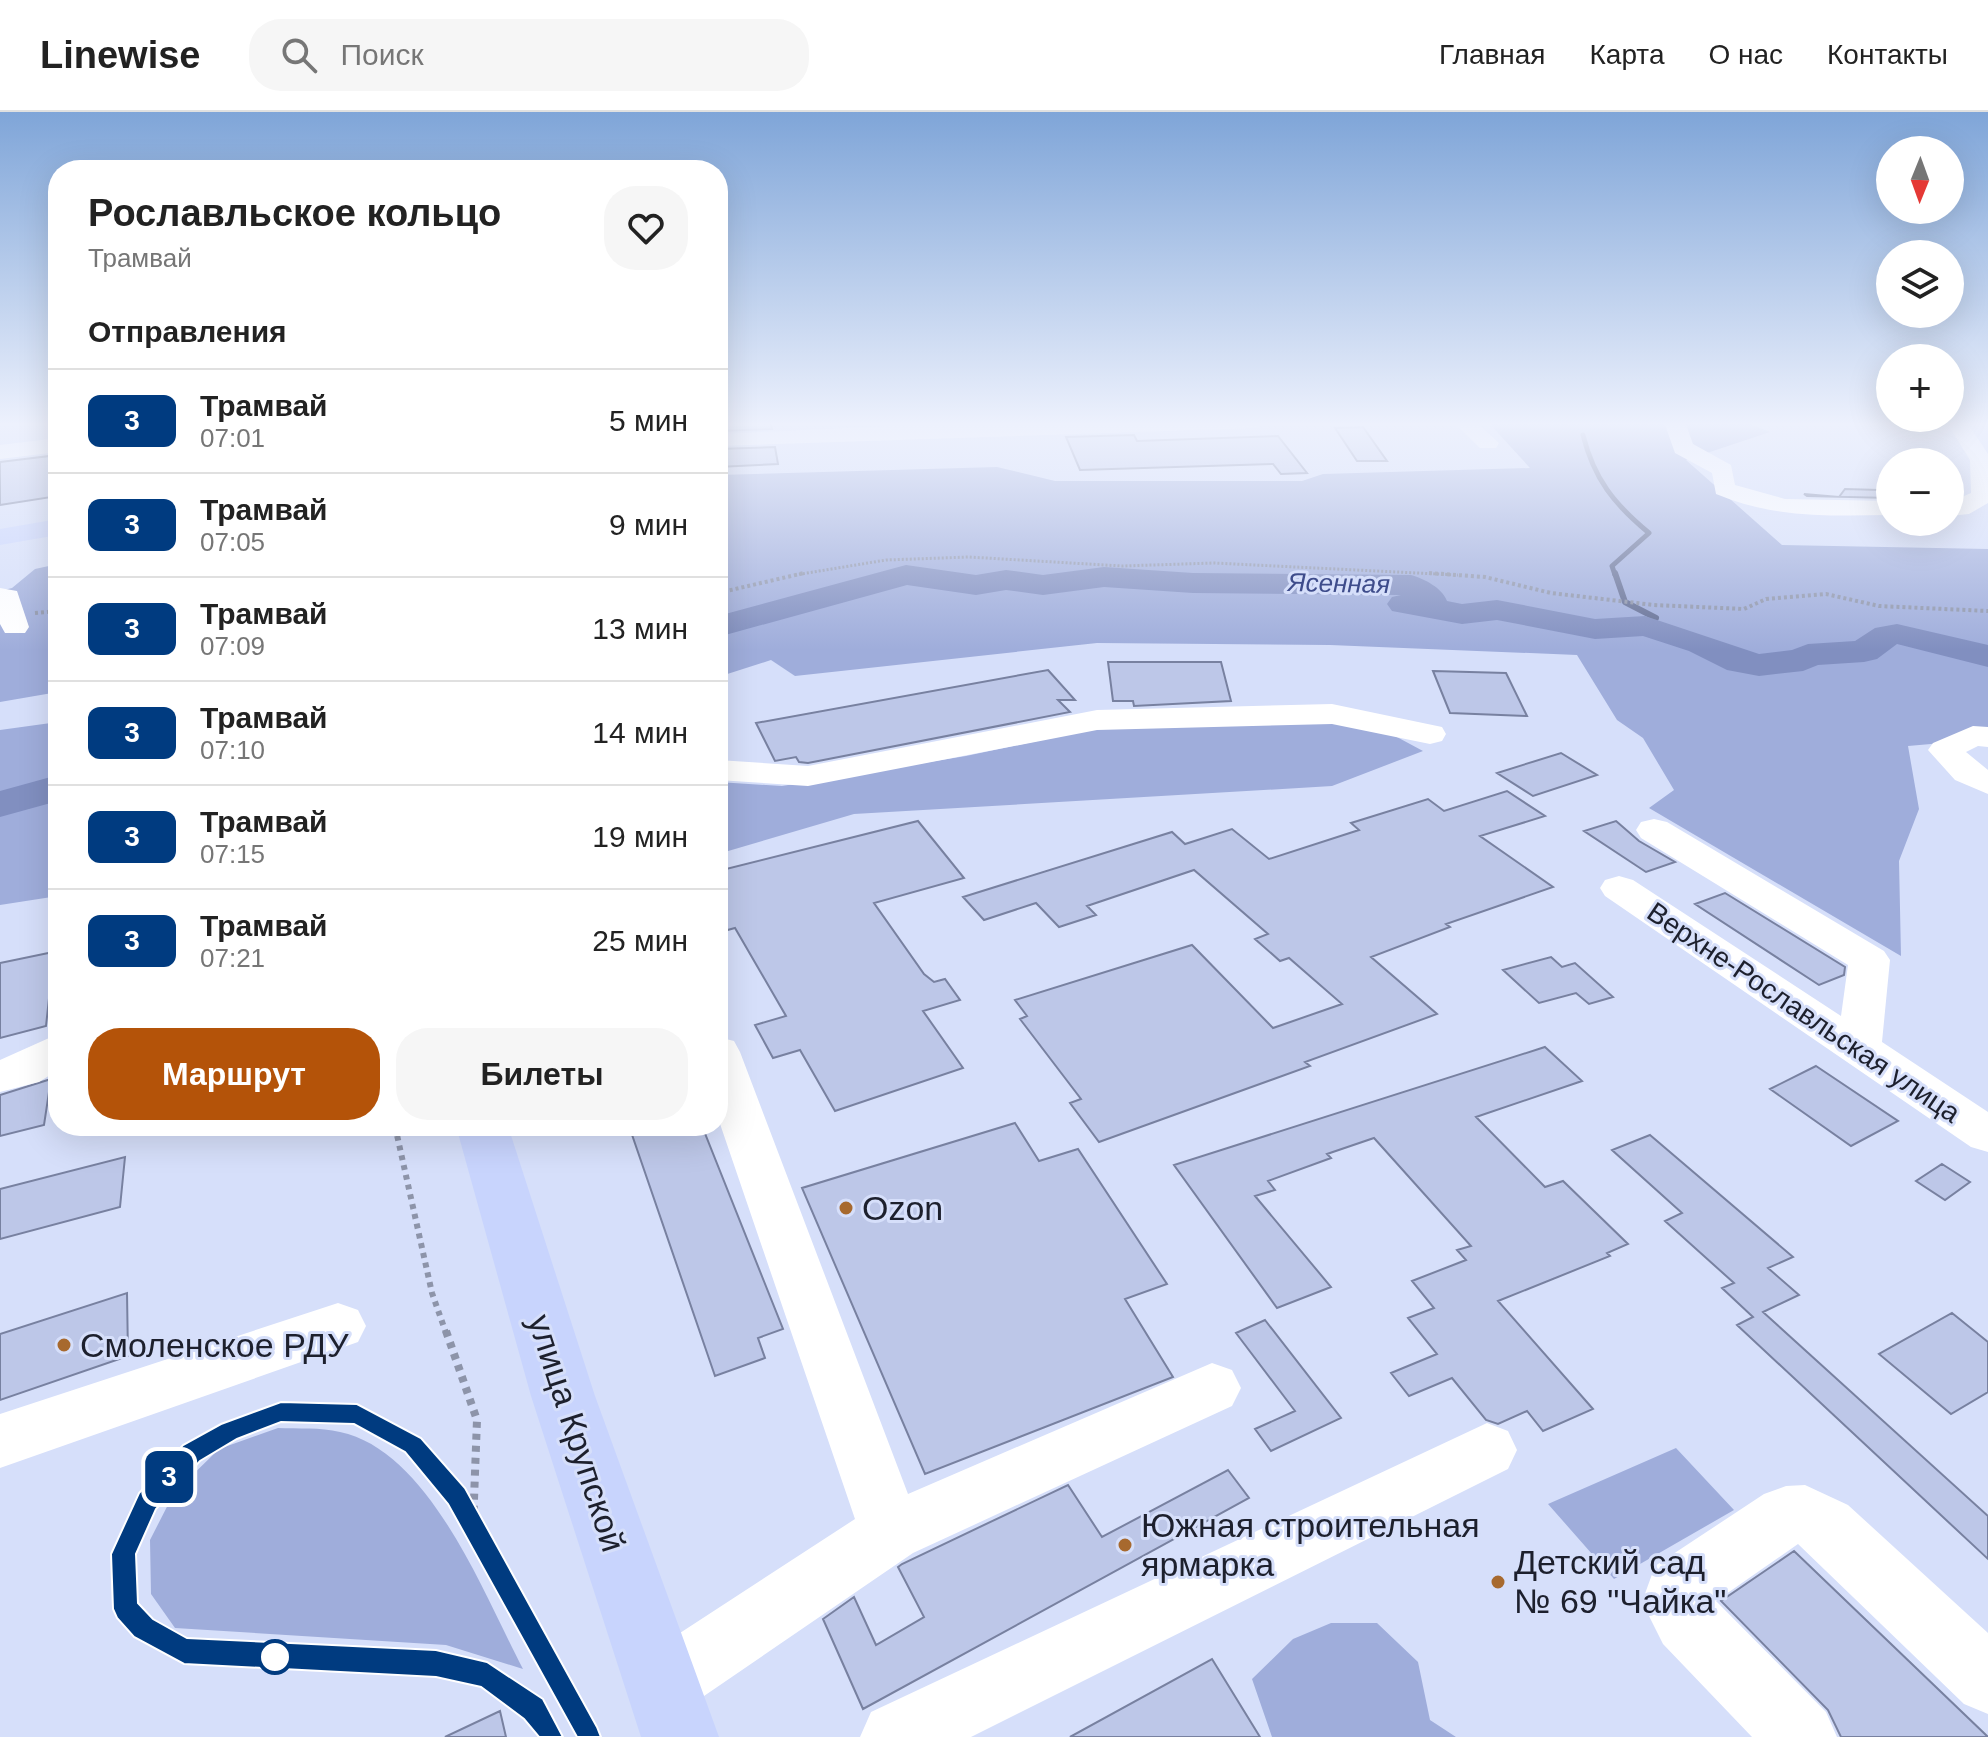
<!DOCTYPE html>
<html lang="ru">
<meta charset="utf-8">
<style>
body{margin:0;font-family:Arial,sans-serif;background:#f6f6f6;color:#222;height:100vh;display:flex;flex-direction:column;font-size:30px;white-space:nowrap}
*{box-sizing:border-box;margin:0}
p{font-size:26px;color:#767676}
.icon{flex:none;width:44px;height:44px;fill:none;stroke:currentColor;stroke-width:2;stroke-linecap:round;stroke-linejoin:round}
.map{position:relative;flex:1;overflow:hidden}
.panel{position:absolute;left:48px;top:48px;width:680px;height:976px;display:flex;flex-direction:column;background:#fff;border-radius:32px;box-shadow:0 8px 32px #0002}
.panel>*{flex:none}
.badge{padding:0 16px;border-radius:12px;font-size:28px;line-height:52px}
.needle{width:52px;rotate:181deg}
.tools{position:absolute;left:1876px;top:24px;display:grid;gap:16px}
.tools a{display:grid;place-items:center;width:88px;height:88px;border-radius:50%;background:#fff;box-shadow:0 8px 32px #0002;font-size:40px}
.map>.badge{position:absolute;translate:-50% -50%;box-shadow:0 0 0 4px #fff}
h2{padding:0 40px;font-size:30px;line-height:72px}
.round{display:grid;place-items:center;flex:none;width:84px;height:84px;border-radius:32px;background:#f6f6f6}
.summary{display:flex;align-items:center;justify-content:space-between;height:136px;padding:0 40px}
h1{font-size:38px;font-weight:600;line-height:60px}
.button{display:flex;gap:16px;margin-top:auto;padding:16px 40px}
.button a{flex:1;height:92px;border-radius:32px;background:#b45309;color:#fff;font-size:32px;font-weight:600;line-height:92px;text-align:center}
.button a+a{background:#f6f6f6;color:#222}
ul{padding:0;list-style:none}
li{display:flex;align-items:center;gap:24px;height:104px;padding:0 40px;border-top:2px solid #e0e0e0}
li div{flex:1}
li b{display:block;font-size:30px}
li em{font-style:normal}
li .badge{min-width:88px;font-weight:700;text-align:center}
header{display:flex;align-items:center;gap:48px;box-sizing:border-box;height:112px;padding:0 40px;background:#fff;border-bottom:2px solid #e0e0e0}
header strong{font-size:38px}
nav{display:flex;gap:44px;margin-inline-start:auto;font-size:28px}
.search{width:560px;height:72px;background:#f6f6f6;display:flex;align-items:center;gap:20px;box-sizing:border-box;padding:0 28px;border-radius:32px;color:#767676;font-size:30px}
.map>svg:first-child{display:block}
</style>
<header>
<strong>Linewise</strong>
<div class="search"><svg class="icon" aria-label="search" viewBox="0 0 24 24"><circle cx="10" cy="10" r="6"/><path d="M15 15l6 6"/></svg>Поиск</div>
<nav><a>Главная</a><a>Карта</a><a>О нас</a><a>Контакты</a></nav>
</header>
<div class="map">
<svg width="1988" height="1625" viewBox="0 0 1988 1625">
<rect width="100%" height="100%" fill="#d6dffa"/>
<path fill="#9faddb" d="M 1488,310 L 1745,310 L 1770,320 L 1686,348 L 1782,433 L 1988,437 L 1988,627 L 1908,634 L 1919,697 L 1899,749 L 1901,844 L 1649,696 L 1674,678 L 1643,626 L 1617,608 L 1577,543 L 1330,533 L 1097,531 L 795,564 L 771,548 L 718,565 L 718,363 L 997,355 L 1055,369 L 1302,369 L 1323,362 L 1530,356 Z
M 58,452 L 58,580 L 0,590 L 0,479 L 12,476 L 35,457 Z
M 1330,608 L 1382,617 L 1423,639 L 1332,674 L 854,702 L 718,742 L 718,670 L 782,674 L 966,644 L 1094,617 Z
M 58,610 L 58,784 L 0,793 L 0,618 Z
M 278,1316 C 298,1317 320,1315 340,1320 C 430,1339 484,1483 523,1557 L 446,1533 L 175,1516 L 151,1482 L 150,1428 L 174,1381 L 219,1337 Z
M 1676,1336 L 1734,1398 L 1614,1467 L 1548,1392 Z
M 1331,1511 L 1377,1511 L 1418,1550 L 1430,1608 L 1456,1625 L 1272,1625 L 1252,1567 L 1293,1527 Z"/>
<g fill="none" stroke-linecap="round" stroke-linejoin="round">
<path stroke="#636e94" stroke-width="5" d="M 1583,323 C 1594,367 1614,392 1649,421 L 1612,454 L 1615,463"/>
<path stroke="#636e94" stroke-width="6" d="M 1615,461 L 1625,490 L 1656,506 L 1645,514"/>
<path fill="#818fc0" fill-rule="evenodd" d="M 906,453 L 976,463 L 1006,458 L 1043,463 L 1104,455 L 1193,461 L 1411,463 C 1425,467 1442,476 1447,489 L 1462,492 L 1497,488 L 1595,507 L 1645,504 L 1759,542 L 1792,538 L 1808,532 L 1855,529 L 1875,516 L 1897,512 L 1988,533 L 1988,555 L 1897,532 L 1877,547 L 1864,550 L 1818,553 L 1803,559 L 1759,564 L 1727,558 L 1689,539 L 1643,524 L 1595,527 L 1497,508 L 1462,512 L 1392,499 L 1387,492 L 1392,485 L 1401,483 L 1193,481 L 1104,475 L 1043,483 L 1006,478 L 976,483 L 907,473 L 718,525 L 718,504 Z
M 58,663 L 58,689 L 0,705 L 0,679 Z"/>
</g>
<path fill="#bdc7e8" stroke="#7881a0" stroke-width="2" d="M 718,310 L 770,310 L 772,317 L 718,319 Z
M 1363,315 L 1387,349 L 1357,349 L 1335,316 Z
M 1134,323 L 1137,329 L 1278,324 L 1307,361 L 1281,362 L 1273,352 L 1080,358 L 1066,325 Z
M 775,335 L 778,352 L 718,355 L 718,337 Z
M 58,343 L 58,384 L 0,393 L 0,350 Z
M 1845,377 L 1879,378 L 1889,386 L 1807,384 L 1804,382 L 1839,385 Z
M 1108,550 L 1221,550 L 1231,589 L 1134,594 L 1133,589 L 1113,589 Z
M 1048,558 L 1075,588 L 1058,588 L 1070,600 L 808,651 L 799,650 L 796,645 L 775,649 L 756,611 Z
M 1433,559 L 1506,561 L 1527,604 L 1450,601 Z
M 1561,641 L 1597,663 L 1533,684 L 1497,661 Z
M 1507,679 L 1545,704 L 1480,724 L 1553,775 L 1446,812 L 1450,815 L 1371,845 L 1437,902 L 1305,950 L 1310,954 L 1099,1030 L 1070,991 L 1081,987 L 1020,907 L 1027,904 L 1015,888 L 1192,833 L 1273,916 L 1342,892 L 1289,846 L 1280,849 L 1255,827 L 1268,822 L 1194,758 L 1087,794 L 1096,803 L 1059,815 L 1036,791 L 984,808 L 963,785 L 1172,720 L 1185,732 L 1232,717 L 1269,747 L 1359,718 L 1351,711 L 1428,687 L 1444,699 Z
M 918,709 L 964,766 L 874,791 L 924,862 L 934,870 L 945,867 L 960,888 L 923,899 L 963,956 L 835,999 L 800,938 L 773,946 L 755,913 L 786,904 L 735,816 L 724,819 L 718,807 L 718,759 Z
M 1616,709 L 1639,729 L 1675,750 L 1646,760 L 1584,719 Z
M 1725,781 L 1845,855 L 1844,863 L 1819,873 L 1695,792 Z
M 58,839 L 58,866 L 51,868 L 46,914 L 0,926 L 0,851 Z
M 1551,845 L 1562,855 L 1575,851 L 1613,885 L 1589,892 L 1576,881 L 1539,891 L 1503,858 Z
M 1545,935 L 1582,969 L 1476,1005 L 1545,1075 L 1563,1069 L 1628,1132 L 1607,1141 L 1610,1144 L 1498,1189 L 1593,1297 L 1543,1319 L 1527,1299 L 1498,1312 L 1486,1308 L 1452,1266 L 1409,1284 L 1391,1261 L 1437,1242 L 1408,1206 L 1434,1196 L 1412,1169 L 1466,1148 L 1457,1138 L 1471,1134 L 1374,1026 L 1327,1042 L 1331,1046 L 1268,1069 L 1275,1078 L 1255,1084 L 1331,1175 L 1277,1196 L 1174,1053 Z
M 1816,954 L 1898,1009 L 1851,1034 L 1770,977 Z
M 51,967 L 44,1013 L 0,1024 L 0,983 Z
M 1015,1011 L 1039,1049 L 1078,1037 L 1167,1172 L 1125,1187 L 1173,1265 L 925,1362 L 802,1076 Z
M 629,1014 L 702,1014 L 783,1217 L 758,1226 L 765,1246 L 715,1264 Z
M 1650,1023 L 1793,1145 L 1768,1156 L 1799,1183 L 1763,1200 L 1988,1404 L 1988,1447 L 1737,1213 L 1753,1205 L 1722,1176 L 1734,1171 L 1665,1109 L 1682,1101 L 1612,1038 Z
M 125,1045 L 120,1095 L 0,1127 L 0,1077 Z
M 1942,1052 L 1970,1070 L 1945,1088 L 1916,1069 Z
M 127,1181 L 128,1244 L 0,1288 L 0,1222 Z
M 1952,1201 L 1988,1230 L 1988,1280 L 1951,1302 L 1879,1242 Z
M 1265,1208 L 1341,1306 L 1271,1339 L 1255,1317 L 1295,1299 L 1236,1221 Z
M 1228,1358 L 1249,1386 L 863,1597 L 823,1507 L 854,1485 L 876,1533 L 924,1505 L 898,1455 L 902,1452 L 1068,1373 L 1102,1425 Z
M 1794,1439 L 1988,1625 L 1841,1625 L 1828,1598 L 1721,1489 Z
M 1212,1547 L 1260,1625 L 1070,1625 Z
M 500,1599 L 506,1625 L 445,1625 Z"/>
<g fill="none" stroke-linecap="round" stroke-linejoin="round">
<path stroke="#8d94a9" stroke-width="3" stroke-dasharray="2 2" stroke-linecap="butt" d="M 795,463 L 886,448 L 969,445 L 1122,454 L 1214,451 L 1458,463"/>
<path stroke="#8d94a9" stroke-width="4" stroke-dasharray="3 3" stroke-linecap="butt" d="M 1429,461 L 1485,465 L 1551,481 L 1654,493 L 1744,497 L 1766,487 L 1826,482 L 1879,494 L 1988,499
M 718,481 L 804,461
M 35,501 L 58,499"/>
<path stroke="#8d94a9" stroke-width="6" stroke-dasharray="5 5" stroke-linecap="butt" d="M 395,1014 L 432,1181 L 446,1221"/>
<path stroke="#8d94a9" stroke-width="8" stroke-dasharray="6 6" stroke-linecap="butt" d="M 446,1219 L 477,1308 L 473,1414"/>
<path fill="#fff" fill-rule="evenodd" d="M 978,310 L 1266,310 L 1256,316 L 718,334 L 718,322 Z
M 1453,310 L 1476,310 L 1499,331 L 1496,336 L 1480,336 Z
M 1664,310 L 1685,310 L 1693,332 L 1731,353 L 1735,373 L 1785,387 L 1890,389 L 1890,403 C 1829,404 1773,406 1716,382 L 1712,361 L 1675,341 Z
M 1951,310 L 1967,310 L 1988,342 L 1988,391 L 1969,402 L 1950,404 L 1950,390 L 1971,381 L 1970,348 L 1949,314 Z
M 58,326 L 58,340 L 0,347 L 0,333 Z
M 0,476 L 17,479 L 29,515 L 25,521 L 5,521 L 0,512 Z
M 1332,592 L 1442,615 L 1446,622 L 1442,629 L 1430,632 L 1332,612 L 1097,618 L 808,674 L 718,668 L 718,648 L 808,654 L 1097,598 Z
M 1973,614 L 1988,615 L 1988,635 L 1978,634 L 1966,640 L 1988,658 L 1988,682 L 1955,668 L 1928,638 L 1933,631 Z
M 1654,707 L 1667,710 L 1884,839 L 1890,848 L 1882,930 L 1988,1000 L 1988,1040 L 1971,1035 L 1605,784 L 1600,776 L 1605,768 L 1619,764 L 1633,768 L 1841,904 L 1848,853 L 1641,726 L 1636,718 L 1641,710 Z
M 58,922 L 58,958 L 39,970 L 0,980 L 0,948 Z
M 718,925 L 734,929 L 740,940 L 908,1382 L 1212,1251 L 1232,1258 L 1241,1276 L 1232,1294 L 913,1441 L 685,1597 L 661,1608 L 637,1597 L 626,1573 L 637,1549 L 855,1407 L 718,1006 Z
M 338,1191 L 358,1198 L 366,1214 L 358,1230 L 0,1356 L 0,1302 Z
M 1487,1311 L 1508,1319 L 1517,1338 L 1508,1357 L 971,1625 L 860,1625 L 871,1600 Z
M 1805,1373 L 1848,1393 L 1988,1521 L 1988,1602 L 1964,1592 L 1798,1432 L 1716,1489 L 1826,1600 L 1837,1625 L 1752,1625 L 1663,1532 L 1642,1490 L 1655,1454 L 1764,1382 L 1786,1374 Z"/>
<path fill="#c8d4fd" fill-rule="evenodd" d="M 58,407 L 58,423 L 0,433 L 0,417 Z
M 456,1014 L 508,1014 L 595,1284 L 719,1625 L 641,1625 L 531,1284 Z"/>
<path stroke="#6b7083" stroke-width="3" d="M 549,1625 L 534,1597 L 487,1563 L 436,1551 L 184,1539 L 144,1516 L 126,1497 L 123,1442 L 147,1389 L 192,1341 L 229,1320 L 281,1300 L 357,1302 L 413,1333 L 457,1384 L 587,1625"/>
</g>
<linearGradient id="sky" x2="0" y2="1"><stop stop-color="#7fa5d8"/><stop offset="0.58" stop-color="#edf1fd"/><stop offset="1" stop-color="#edf1fd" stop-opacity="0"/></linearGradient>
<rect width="1988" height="538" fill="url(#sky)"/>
<path fill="#003b80" stroke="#fff" stroke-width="2" d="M 281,1290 L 357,1292 L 421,1326 L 465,1376 L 597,1615 L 601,1625 L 577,1625 L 448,1392 L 405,1340 L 354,1312 L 281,1310 L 237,1327 L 200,1349 L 156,1397 L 136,1442 L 138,1491 L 153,1507 L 187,1526 L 436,1538 L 487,1550 L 543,1587 L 563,1625 L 539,1625 L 524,1607 L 481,1575 L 436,1565 L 184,1552 L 134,1525 L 117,1506 L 113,1497 L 111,1442 L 139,1381 L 183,1333 L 221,1312 Z"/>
<g fill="#a7692e" stroke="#d6dffa" stroke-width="3">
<circle cx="846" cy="1096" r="8"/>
<circle cx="64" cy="1233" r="8"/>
<circle cx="1125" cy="1433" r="8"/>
<circle cx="1498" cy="1470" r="8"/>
</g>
<circle fill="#fff" stroke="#003b80" stroke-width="4" cx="275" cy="1545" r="16"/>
<g text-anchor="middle" stroke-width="6" stroke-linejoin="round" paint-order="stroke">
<g font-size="26" font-style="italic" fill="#3e4c8b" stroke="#d6dffa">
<text transform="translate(1339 471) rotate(1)" y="9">Ясенная</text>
</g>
<g font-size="28" fill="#1d202d" stroke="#d6dffa">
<text transform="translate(1804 900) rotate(34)" y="10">Верхне-Рославльская улица</text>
</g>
<g font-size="34" fill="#1d202d" stroke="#d6dffa" text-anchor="start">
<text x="862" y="1108">Ozon</text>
<text x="80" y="1245">Смоленское РДУ</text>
<text x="1141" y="1425">Южная строительная<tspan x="1141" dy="39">ярмарка</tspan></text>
<text x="1514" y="1462">Детский сад<tspan x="1514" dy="39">№ 69 "Чайка"</tspan></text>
</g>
<g font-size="34" fill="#1d202d" stroke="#d6dffa">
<text transform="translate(577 1321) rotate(72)" y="12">улица Крупской</text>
</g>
</g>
</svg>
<div class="tools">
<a><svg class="needle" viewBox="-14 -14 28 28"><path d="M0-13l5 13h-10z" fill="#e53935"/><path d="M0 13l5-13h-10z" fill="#767676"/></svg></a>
<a><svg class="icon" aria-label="layers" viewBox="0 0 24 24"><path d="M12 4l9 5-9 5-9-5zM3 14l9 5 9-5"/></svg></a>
<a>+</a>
<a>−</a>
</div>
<b class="badge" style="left:169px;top:1365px;background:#003b80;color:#fff">3</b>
<section class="panel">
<div class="summary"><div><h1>Рославльское кольцо</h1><p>Трамвай</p></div><a class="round"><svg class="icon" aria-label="heart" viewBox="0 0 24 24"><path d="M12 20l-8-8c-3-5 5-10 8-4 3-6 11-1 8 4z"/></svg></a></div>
<h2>Отправления</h2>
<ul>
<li><span class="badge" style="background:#003b80;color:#fff">3</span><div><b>Трамвай</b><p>07:01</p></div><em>5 мин</em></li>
<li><span class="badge" style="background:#003b80;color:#fff">3</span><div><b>Трамвай</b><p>07:05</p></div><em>9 мин</em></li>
<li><span class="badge" style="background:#003b80;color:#fff">3</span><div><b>Трамвай</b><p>07:09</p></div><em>13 мин</em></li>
<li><span class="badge" style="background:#003b80;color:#fff">3</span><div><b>Трамвай</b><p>07:10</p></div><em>14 мин</em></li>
<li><span class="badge" style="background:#003b80;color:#fff">3</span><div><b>Трамвай</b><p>07:15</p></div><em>19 мин</em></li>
<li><span class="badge" style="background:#003b80;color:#fff">3</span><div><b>Трамвай</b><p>07:21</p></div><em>25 мин</em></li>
</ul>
<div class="button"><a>Маршрут</a><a>Билеты</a></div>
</section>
</div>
